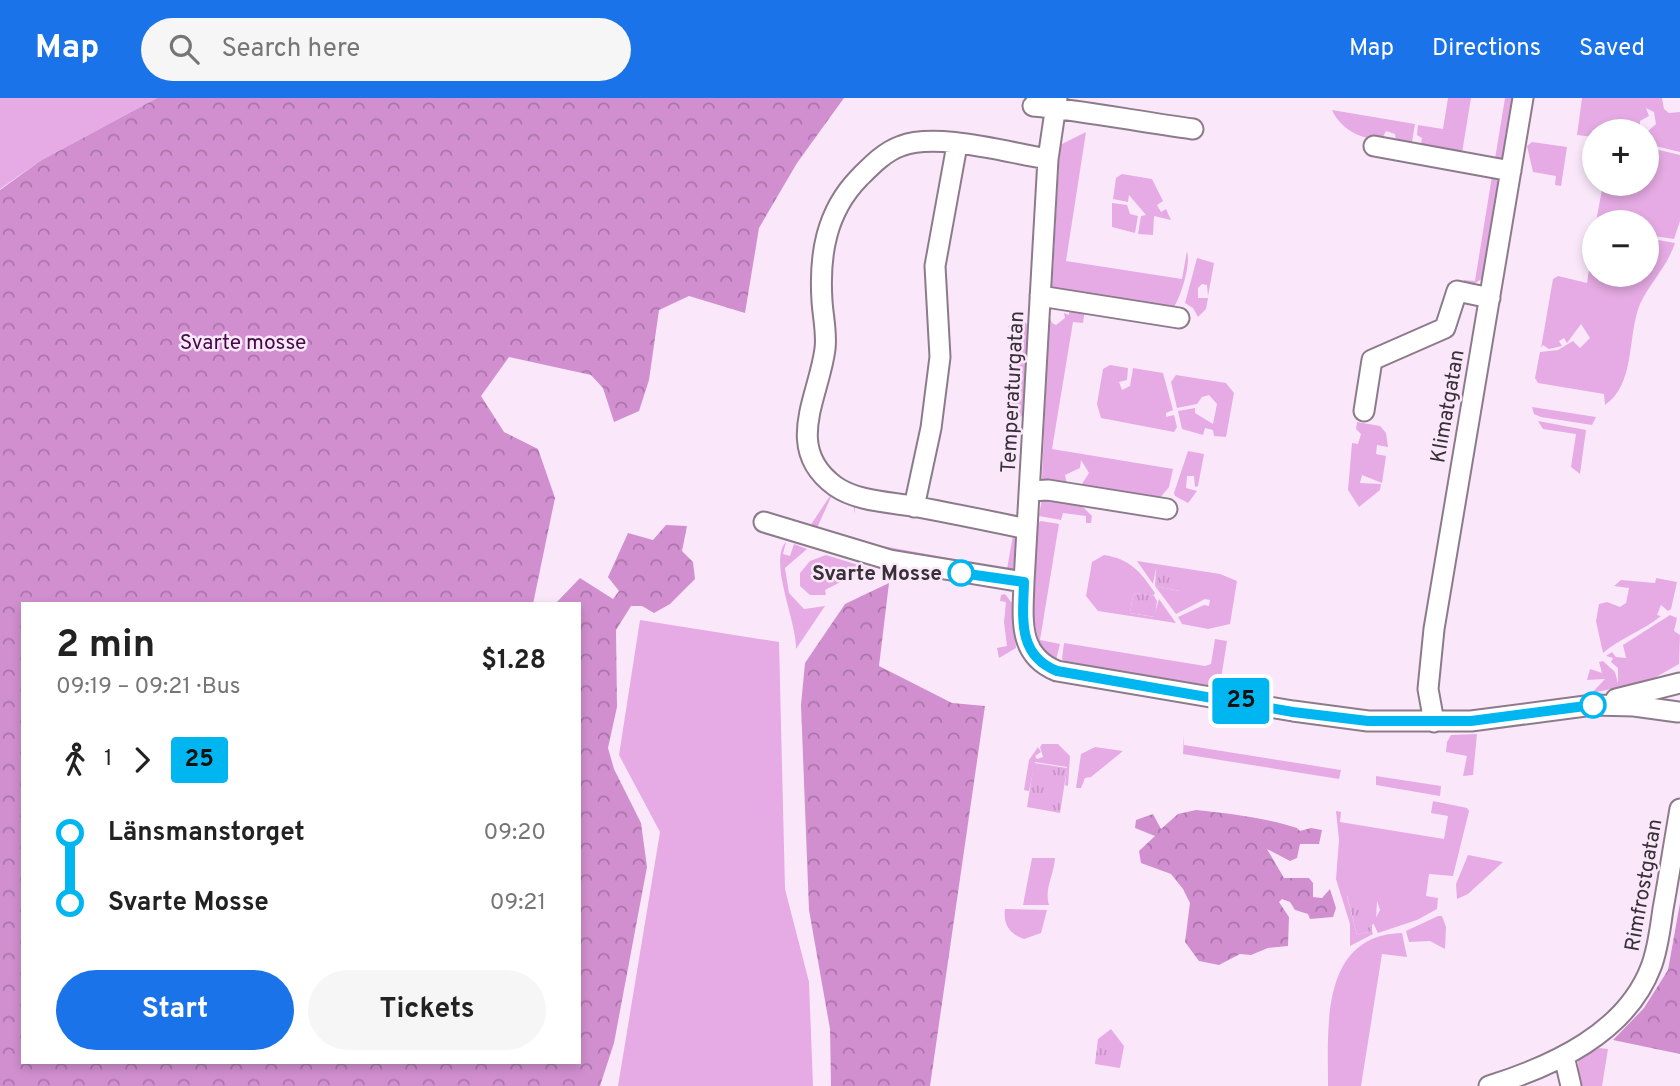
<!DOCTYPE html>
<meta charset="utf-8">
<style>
body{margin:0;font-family:Overpass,sans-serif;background:#f6f6f6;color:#222;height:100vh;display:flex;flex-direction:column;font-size:26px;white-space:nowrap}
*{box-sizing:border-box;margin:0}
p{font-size:23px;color:#767676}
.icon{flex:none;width:38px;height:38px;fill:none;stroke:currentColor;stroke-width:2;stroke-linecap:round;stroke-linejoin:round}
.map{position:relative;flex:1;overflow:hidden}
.sheet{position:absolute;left:21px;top:504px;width:560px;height:462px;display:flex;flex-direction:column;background:#fff;border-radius:0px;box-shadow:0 4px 10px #0003}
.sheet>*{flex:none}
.badge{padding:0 14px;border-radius:5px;font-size:24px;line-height:46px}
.fabs{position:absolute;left:1582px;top:21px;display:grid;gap:14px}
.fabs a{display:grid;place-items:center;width:77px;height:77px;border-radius:50%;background:#fff;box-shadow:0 4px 10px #0003;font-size:35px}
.map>.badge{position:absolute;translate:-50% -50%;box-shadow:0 0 0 4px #fff}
.legs{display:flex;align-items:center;gap:10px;height:77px;padding:0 35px;font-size:23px}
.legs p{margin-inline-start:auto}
.overview{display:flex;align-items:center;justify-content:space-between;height:119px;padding:0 35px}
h1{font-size:38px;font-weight:700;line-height:52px}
.cta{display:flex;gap:14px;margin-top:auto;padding:14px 35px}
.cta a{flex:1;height:80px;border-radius:42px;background:#1a73e8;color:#fff;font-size:28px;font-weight:700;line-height:80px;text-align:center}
.cta a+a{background:#f6f6f6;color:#222}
ul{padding:0 35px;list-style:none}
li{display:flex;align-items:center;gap:24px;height:70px;font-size:26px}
li i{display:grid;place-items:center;width:10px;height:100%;margin:0 9px;background:currentColor}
li i::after{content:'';width:18px;height:18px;margin:-9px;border:5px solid;border-radius:50%;background:#fff}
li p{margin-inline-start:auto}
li:first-child i{background:linear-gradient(#0000 50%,currentColor 0)}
li:last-child i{background:linear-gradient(currentColor 50%,#0000 0)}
header{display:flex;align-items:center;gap:42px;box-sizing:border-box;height:98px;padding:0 35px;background:#1a73e8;color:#fff}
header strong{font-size:33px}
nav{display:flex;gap:38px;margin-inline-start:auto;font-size:24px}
.search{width:490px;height:63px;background:#f6f6f6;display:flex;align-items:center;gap:18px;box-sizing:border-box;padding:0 24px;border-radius:38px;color:#767676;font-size:26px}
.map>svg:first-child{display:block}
</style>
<header>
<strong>Map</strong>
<div class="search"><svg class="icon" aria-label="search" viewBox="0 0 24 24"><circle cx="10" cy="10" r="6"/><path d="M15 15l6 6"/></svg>Search here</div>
<nav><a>Map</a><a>Directions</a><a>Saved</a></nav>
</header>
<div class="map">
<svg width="1680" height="988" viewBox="0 0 1680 988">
<defs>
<pattern id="forest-crowns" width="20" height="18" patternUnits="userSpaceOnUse" patternTransform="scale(1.75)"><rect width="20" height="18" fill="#d18fd0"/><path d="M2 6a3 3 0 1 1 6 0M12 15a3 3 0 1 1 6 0" fill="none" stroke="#aa75aa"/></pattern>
<pattern id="park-tufts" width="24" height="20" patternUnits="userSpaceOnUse" patternTransform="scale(1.75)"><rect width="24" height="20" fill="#e6abe4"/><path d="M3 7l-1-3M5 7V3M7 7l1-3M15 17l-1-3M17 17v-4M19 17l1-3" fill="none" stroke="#c693c4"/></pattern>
</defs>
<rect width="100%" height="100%" fill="#fae8fa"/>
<path fill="#e6abe4" d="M 0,0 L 157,0 L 40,63 L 0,91 Z
M 1448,0 L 1471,0 L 1462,55 L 1420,51 L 1422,40 L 1417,37 L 1418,27 L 1443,31 Z
M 1505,0 L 1514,0 L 1502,62 L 1495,61 Z
M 1582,0 L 1662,0 L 1664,11 L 1669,15 L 1680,14 L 1680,54 L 1647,46 L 1647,34 L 1656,26 L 1654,14 L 1646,10 L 1649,18 L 1640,23 L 1640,29 L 1634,29 L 1634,33 L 1594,33 L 1594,39 L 1577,37 Z
M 1332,12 L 1415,26 L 1411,50 L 1396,44 L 1395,36 L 1386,33 L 1382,41 C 1362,42 1341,32 1332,12 Z
M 1086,34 L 1066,163 L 1182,181 L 1187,153 C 1191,167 1181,198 1173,211 L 1079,195 L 1070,198 L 1058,197 L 1052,189 L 1060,47 Z
M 1532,44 L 1567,49 L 1561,88 L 1555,87 L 1556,78 L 1533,74 L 1527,48 Z
M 1647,49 L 1680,57 L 1680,123 L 1674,141 L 1647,137 L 1647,124 L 1596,124 L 1603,86 L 1647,86 Z
M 1122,76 L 1152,81 L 1163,103 L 1157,107 L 1161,114 L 1166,111 L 1171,122 L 1154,118 L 1153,137 L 1138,136 L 1141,118 L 1146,117 L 1129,97 L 1128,104 L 1113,101 L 1116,80 Z
M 1492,78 L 1500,83 L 1485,179 L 1472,187 L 1465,185 L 1464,182 L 1475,183 Z
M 1112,105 L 1127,107 L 1130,116 L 1138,118 L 1135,135 L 1112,129 Z
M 1594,138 L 1594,177 L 1647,177 L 1647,140 L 1675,145 C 1668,167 1650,185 1640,206 C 1627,237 1636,286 1605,307 L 1604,296 L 1538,285 L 1535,280 L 1540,254 L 1558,252 L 1573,243 L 1580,250 L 1590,240 L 1581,226 L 1567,245 L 1564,240 L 1559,243 L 1562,248 L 1549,251 L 1543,247 L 1541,250 L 1553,181 L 1558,178 L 1587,185 Z
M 1197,160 L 1214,165 L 1208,198 L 1207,187 L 1202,186 L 1198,190 L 1198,200 L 1208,200 L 1206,211 L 1198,219 L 1193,210 L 1185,205 Z
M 1069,209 L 1085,211 L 1083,225 L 1073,224 L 1052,351 L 1173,371 L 1169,389 L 1159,401 L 1080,389 L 1089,375 L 1081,362 L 1080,370 L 1065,377 L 1067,386 L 1046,385 L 1042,380 L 1049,218 L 1052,225 L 1056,227 L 1065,220 L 1064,215 L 1069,217 Z
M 1020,221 L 1030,228 L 1024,316 L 1016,323 L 1006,322 L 1022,232 L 1008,229 L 1013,223 Z
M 1110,267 L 1128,270 L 1127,282 L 1119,284 L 1122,292 L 1130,288 L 1133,270 L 1163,275 L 1173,312 L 1166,315 L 1166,319 L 1174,317 L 1177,329 L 1174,334 L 1101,320 L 1097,306 L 1103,271 Z
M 1176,277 L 1226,285 L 1234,295 L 1226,339 L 1214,338 L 1213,332 L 1205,330 L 1203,337 L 1182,331 L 1178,313 L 1195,310 L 1195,315 L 1213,326 L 1217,306 L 1209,297 L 1202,299 L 1197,306 L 1177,310 L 1171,284 Z
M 1532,309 L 1596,319 L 1592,327 L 1541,319 L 1534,316 Z
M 1538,323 L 1586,332 L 1580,376 L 1571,369 L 1576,336 L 1543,331 Z
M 1357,324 L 1380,328 L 1386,335 L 1388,349 L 1377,347 L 1376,356 L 1386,358 L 1382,385 L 1362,377 L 1360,385 L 1381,386 L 1380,392 L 1359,409 L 1348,392 L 1352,345 L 1358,346 L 1361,336 L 1356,331 Z
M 1188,353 L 1204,356 L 1198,388 L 1195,389 L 1194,378 L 1187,378 L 1186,390 L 1197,393 L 1188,405 L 1175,398 L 1174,395 Z
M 832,395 L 856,405 L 854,416 L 854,406 L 831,399 L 817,430 L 872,446 L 1007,471 L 1013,437 L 988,433 L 990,430 L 1009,431 L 1017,438 L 1015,470 L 1008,475 L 899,456 L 808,431 Z
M 1042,400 L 1076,402 L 1092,418 L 1091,425 L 1086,425 L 1086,418 L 1063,415 L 1061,422 L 1039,418 Z
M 1041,423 L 1059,426 L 1040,542 L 1060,546 L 1056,562 C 1020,545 1037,460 1038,425 Z
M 786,444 L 783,456 L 790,458 L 794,446 L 807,451 L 785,470 L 789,495 L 804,511 L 825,508 L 796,551 C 797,524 768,463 786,444 Z
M 826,457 L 868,470 L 825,492 L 826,497 L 810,497 L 800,488 L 800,475 L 810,463 Z
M 1104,457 C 1130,461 1140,473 1155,495 L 1153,498 L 1136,495 L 1133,498 L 1130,515 L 1154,519 L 1159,501 L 1176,525 L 1098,513 L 1086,498 L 1092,464 Z
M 1137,463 L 1220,476 L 1237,483 L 1230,526 L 1208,531 L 1182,526 L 1178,519 L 1204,507 L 1209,508 L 1210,502 L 1205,501 L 1176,516 L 1155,488 L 1180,493 L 1156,470 L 1153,486 Z
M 1656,480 L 1677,484 L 1671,511 L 1668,513 L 1661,507 L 1657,517 L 1661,518 C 1643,533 1620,540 1603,555 L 1596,523 L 1599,506 L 1607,504 L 1620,509 L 1626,505 L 1629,490 L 1614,488 L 1621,482 L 1655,485 Z
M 1005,496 L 1012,505 L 1016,550 L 999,560 L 997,550 L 1007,548 L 1004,524 L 1006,504 L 1000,503 L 1001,497 Z
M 1670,517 L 1677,520 L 1674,533 L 1680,537 L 1679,566 L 1649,583 L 1592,595 L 1605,581 L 1587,582 L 1590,571 L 1602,575 L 1599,564 L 1603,563 L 1615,574 L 1618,585 L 1618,570 L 1611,564 L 1613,560 L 1606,558 L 1612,554 L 1616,559 L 1626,560 L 1623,547 Z
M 640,522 L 779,544 L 785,791 L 809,884 L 813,988 L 618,988 L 660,734 L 619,657 Z
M 1215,541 L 1227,543 L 1221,581 L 1213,588 L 1066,565 L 1062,561 L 1064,545 L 1205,568 L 1211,566 Z
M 1184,636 L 1184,647 L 1341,672 L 1339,681 L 1183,656 Z
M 1477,636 L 1473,677 L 1463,678 L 1467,658 L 1446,654 L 1447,644 L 1451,637 Z
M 1042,646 L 1058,646 L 1070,658 L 1068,688 L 1065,687 L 1067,669 L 1035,664 L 1029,693 L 1024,692 L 1029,662 L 1038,649 L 1041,654 L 1035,658 L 1037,661 L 1043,659 L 1040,649 Z
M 1095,649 L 1123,653 L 1091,679 L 1085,680 L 1081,690 L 1076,690 L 1081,656 Z
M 1376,678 L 1441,688 L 1440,698 L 1376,687 Z
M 1433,703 L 1467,710 L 1469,713 L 1453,778 L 1429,776 L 1426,798 L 1438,800 L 1437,811 L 1417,822 L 1378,835 L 1373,825 L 1380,812 L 1377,803 L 1347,798 L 1357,837 L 1372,833 L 1373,836 L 1350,848 L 1350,826 L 1336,781 L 1339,742 L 1336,713 L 1341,714 L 1340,724 L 1444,741 L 1448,718 L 1431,715 Z
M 1468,757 L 1503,764 L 1468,796 L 1457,801 L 1456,786 Z
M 1032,760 L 1055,760 C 1054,777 1044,791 1049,807 L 1023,807 Z
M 1005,811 L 1047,812 L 1041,835 L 1024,841 C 1009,836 1003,826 1005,811 Z
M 1438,818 L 1442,818 L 1446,829 L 1445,851 L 1430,843 L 1409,844 L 1406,833 Z
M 1402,835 L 1407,859 L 1382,856 L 1361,988 L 1328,988 C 1328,930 1320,837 1402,835 Z
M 1599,950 L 1608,951 L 1602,988 L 1579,988 L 1578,961 Z"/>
<path fill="url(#forest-crowns)" d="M 157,0 L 844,0 L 797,65 L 759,130 L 745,215 L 689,198 L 659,212 L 649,282 L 639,313 L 614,324 L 603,290 L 591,277 L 509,259 L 481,298 L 504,334 L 538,351 L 555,400 L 533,506 L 23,506 L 23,964 L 579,964 L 579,506 L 555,506 L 580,480 L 613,501 L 619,493 L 608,479 L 628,435 L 653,442 L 666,427 L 687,428 L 682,453 L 693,464 L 695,481 L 670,506 L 654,515 L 642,508 L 631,508 L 616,532 L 617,609 L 608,650 L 614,671 L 641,725 L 647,769 L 614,945 L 600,988 L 0,988 L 0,92 L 40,63 Z
M 889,485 L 879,568 L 952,605 L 985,608 L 930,988 L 831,988 L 830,931 L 809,812 L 801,607 L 805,565 L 845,506 Z
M 1196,712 C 1231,716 1263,719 1297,730 L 1300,733 L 1311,730 L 1322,732 L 1319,746 L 1300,746 L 1297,760 L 1290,763 L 1267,751 L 1284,780 L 1309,780 L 1313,785 L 1313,799 L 1322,800 L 1330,791 L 1336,810 L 1333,819 L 1310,821 L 1308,816 L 1295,812 L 1290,804 L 1282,801 L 1279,804 L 1289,819 L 1288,848 L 1268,850 L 1251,857 L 1240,856 L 1219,867 L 1199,863 L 1185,844 L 1190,805 L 1183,791 L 1171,776 L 1141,765 L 1139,753 L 1155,738 L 1135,730 L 1136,722 L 1153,716 L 1161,731 L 1178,716 Z
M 1680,805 L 1680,956 L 1613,942 L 1644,910 L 1668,872 Z"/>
<path fill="url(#park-tufts)" d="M 1156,470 L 1182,474 L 1180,493 L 1155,488 Z
M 1136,495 L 1154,498 L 1157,503 L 1155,519 L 1130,515 L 1133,498 Z
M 1034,665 L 1067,670 L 1060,715 L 1027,709 Z
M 1347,797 L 1377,802 L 1376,824 L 1372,827 L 1372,833 L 1357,837 Z
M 1111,931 L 1124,948 L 1120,970 L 1095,966 L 1098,941 Z"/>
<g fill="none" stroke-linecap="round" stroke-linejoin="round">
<g stroke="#8c7b8b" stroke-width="23">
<path id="minor" d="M 1057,0 L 1048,61 L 1024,484 C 1023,520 1017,557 1057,573 L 1293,613 L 1368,623 L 1471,623 L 1593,607 L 1634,608 L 1678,614
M 1033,8 C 1087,13 1140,24 1193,31
M 1374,48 L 1511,73
M 1040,198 L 1179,220
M 1364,313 L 1372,262 L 1445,230 L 1457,193 L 1490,200
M 1030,393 L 1048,392 L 1167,411
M 914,409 L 931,330 L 940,259 L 935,168 L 957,47
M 764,424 L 890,462 L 1024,484
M 1027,431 C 989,423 951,415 912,408 C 888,404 856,403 835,388 C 783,350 819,299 825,251 C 827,235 823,219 822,203 C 819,157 826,114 859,80 C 871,68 884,54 901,48 C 937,34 1009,55 1048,61
M 1616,601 L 1680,585
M 1434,624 L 1428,591 L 1434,531 L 1523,0
M 1564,958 L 1571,988
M 1489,988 C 1553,968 1626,935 1651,869 C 1658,851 1660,831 1663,811 C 1669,778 1674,745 1680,711"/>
</g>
<use href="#minor" stroke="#fff" stroke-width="19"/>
</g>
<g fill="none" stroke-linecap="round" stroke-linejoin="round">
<g stroke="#fff" stroke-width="16">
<path id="line-1" d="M 961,475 L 1024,484 C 1023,520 1017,557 1057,573 L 1293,614 L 1368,623 L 1471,623 L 1593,607"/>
</g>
<use href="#line-1" stroke="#00b6f1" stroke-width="10"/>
</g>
<g fill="#fff" stroke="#00b6f1" stroke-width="3.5">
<circle cx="961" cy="475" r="12"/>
<circle cx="1593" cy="607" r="12"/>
</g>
<g text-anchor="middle" stroke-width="5" stroke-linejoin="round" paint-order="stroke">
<g font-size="21" fill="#450947" stroke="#fae8fa">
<text x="243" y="251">Svarte mosse</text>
</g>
<g font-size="21" fill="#373037" stroke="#fae8fa">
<text transform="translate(1012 294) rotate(-87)" y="7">Temperaturgatan</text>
<text transform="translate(1447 308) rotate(-80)" y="7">Klimatgatan</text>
<text transform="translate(1643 787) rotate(-80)" y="7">Rimfrostgatan</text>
</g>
<g font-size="21" font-weight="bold" fill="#373037" stroke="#fae8fa" text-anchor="end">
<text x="942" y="482">Svarte Mosse</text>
</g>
</g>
</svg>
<div class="fabs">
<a>+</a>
<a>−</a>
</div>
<b class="badge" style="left:1241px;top:603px;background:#00b6f1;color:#111">25</b>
<section class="sheet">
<div class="overview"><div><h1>2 min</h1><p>09:19 – 09:21 · Bus</p></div><b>$1.28</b></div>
<div class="legs"><svg class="icon" aria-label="walk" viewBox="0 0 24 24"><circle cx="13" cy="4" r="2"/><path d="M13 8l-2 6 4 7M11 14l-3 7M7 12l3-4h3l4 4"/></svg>1<svg class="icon" aria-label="forward" viewBox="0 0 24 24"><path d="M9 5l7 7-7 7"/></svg><b class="badge" style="background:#00b6f1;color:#111">25</b></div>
<ul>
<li><i style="color:#00b6f1"></i><b>Länsmanstorget</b><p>09:20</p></li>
<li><i style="color:#00b6f1"></i><b>Svarte Mosse</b><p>09:21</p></li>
</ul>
<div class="cta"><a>Start</a><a>Tickets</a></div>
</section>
</div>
